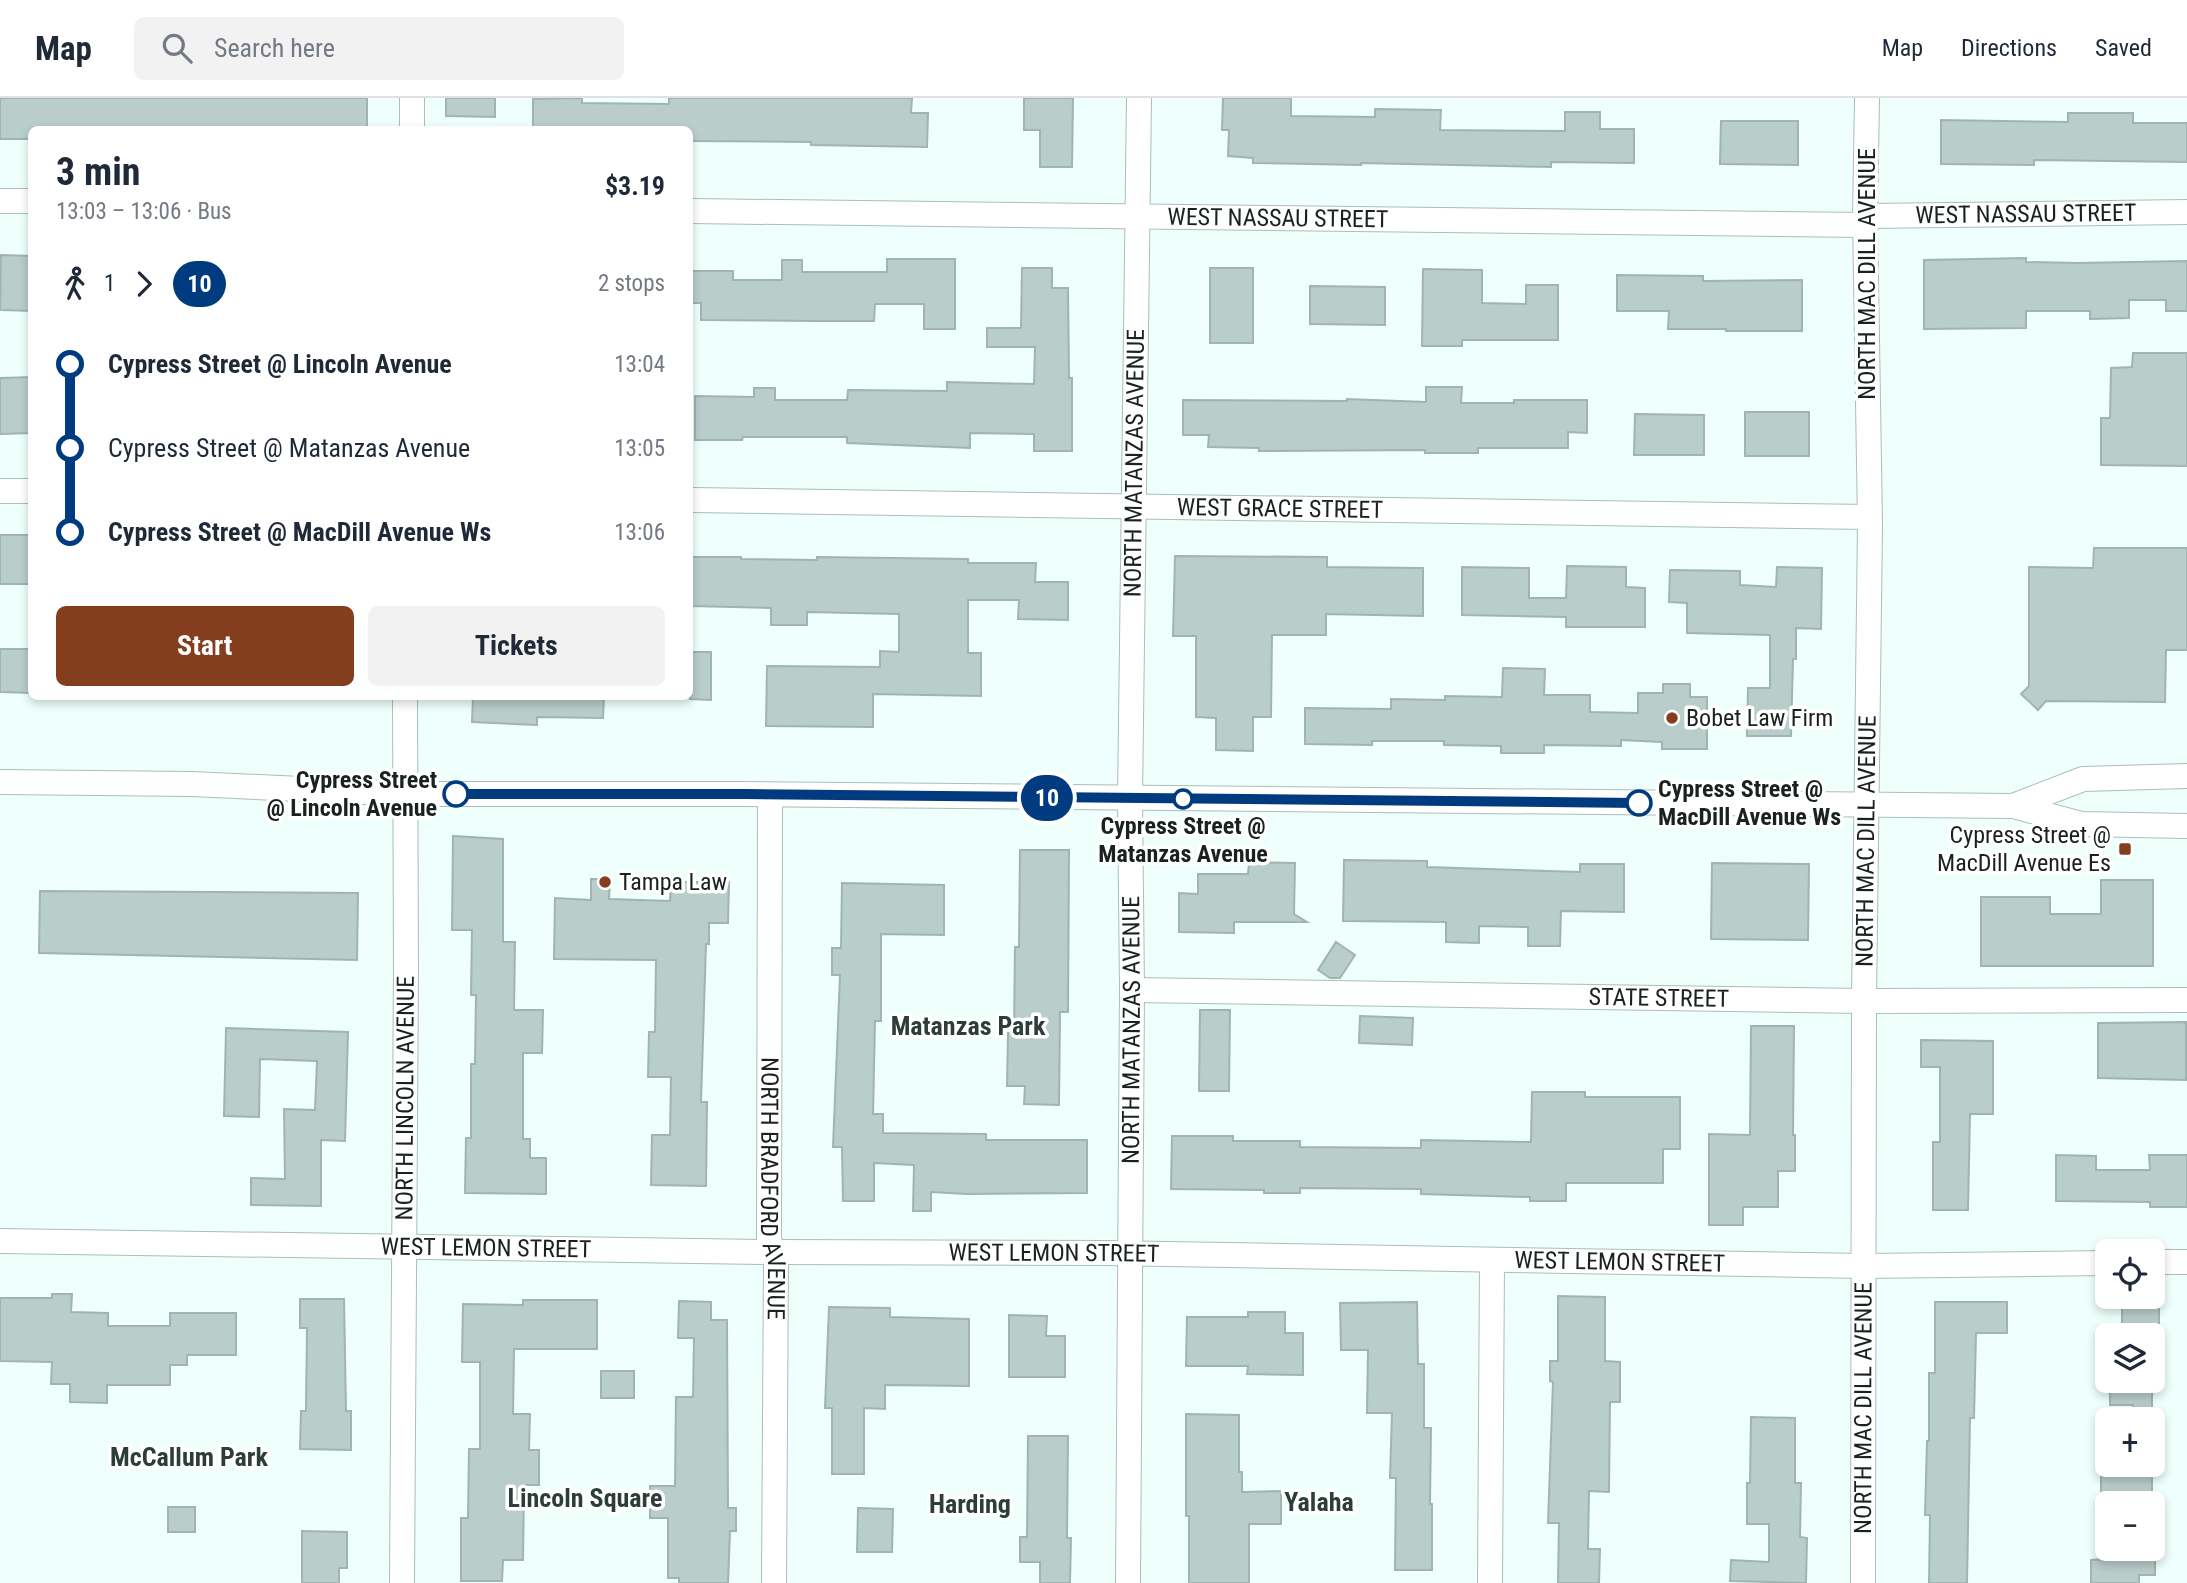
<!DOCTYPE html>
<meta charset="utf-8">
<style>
body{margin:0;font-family:"Roboto Condensed",sans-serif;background:#f2f2f3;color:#1f2937;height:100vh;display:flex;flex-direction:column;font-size:26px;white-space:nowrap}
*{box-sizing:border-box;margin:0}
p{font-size:23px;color:#747a83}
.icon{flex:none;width:38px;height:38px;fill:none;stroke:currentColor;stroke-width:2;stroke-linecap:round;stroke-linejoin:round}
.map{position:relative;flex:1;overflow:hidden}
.side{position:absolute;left:28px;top:28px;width:665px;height:574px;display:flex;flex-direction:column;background:#fff;border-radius:10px;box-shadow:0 4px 10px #0003}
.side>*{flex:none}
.badge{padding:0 14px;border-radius:23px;font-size:24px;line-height:46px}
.fabs{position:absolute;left:2095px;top:1141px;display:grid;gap:14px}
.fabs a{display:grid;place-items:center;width:70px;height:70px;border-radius:10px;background:#fff;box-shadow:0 4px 10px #0003;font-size:35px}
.map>.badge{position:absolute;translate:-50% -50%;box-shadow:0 0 0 4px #fff}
.legs{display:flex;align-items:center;gap:10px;height:77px;padding:0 28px;font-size:23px}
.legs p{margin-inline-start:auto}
.summary{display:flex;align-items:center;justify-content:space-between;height:119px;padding:0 28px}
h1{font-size:38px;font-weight:700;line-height:52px}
.button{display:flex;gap:14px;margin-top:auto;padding:14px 28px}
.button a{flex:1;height:80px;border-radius:10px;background:#853e1d;color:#fff;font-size:28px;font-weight:700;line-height:80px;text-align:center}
.button a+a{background:#f2f2f3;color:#1f2937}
ul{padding:0 28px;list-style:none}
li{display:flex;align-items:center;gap:24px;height:84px;font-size:26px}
li i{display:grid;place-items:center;width:10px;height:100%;margin:0 9px;background:currentColor}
li i::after{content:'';width:18px;height:18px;margin:-9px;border:5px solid;border-radius:50%;background:#fff}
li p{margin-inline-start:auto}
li:first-child i{background:linear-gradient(#0000 50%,currentColor 0)}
li:last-child i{background:linear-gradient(currentColor 50%,#0000 0)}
header{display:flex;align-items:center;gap:42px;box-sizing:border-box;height:98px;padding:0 35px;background:#fff;border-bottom:2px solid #e0e1e3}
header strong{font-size:33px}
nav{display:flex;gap:38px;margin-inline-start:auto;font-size:24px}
.search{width:490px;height:63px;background:#f2f2f3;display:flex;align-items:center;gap:18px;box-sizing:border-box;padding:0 24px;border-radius:10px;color:#747a83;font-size:26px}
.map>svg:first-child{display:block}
</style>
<header>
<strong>Map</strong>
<div class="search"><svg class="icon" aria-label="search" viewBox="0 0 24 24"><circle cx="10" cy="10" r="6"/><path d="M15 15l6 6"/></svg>Search here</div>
<nav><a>Map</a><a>Directions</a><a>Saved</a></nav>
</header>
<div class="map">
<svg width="2187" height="1485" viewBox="0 0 2187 1485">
<rect width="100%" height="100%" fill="#eefffc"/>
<path fill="#b9cdca" stroke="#a0b4b1" stroke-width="2" d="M 0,0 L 367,0 L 367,32 L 32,32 L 32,41 L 0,41 Z
M 446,0 L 495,0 L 495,19 L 446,18 Z
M 582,0 L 582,5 L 669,6 L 669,0 L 912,0 L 911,15 L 928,15 L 927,49 L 811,47 L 811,44 L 690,43 L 690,32 L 533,32 L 533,1 Z
M 1024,0 L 1073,0 L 1072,69 L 1040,69 L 1040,32 L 1024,32 Z
M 1223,0 L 1291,0 L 1291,18 L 1375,19 L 1375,11 L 1441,12 L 1440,32 L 1565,33 L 1565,14 L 1600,14 L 1600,31 L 1634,31 L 1634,65 L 1551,64 L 1551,69 L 1361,65 L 1361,67 L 1253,65 L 1253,60 L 1228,58 L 1229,32 L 1222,32 Z
M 2068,15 L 2133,15 L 2133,25 L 2187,25 L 2187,64 L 2034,62 L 2034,67 L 1941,66 L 1941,22 L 2068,24 Z
M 1721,23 L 1798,23 L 1798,67 L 1720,66 Z
M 1,157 L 32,158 L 32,213 L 0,212 Z
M 2026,160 L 2026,164 L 2078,165 L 2187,163 L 2187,213 L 2166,213 L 2166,202 L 2129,202 L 2129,220 L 2090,221 L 2090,213 L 2026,213 L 2026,230 L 1924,231 L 1924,162 Z
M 887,161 L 955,161 L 955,231 L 924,231 L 924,206 L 875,206 L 874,223 L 815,223 L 701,222 L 701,205 L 690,205 L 690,173 L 733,173 L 733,182 L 782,182 L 782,162 L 802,162 L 802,174 L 887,174 Z
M 1022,170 L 1052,170 L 1052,190 L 1068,190 L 1069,280 L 1072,280 L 1072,353 L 1034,353 L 1034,336 L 970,335 L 970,350 L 847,345 L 847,339 L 743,339 L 742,342 L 695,342 L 695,298 L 754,299 L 754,290 L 775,290 L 775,302 L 847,302 L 848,292 L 947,293 L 947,284 L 1034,286 L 1035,249 L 987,249 L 987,230 L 1021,230 Z
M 1210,170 L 1253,170 L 1253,245 L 1210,245 Z
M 1423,171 L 1482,172 L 1482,205 L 1526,206 L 1526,187 L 1558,187 L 1558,242 L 1462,242 L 1462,248 L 1422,248 Z
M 1617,177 L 1703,178 L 1703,183 L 1802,182 L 1802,233 L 1726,233 L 1726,231 L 1668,231 L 1669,213 L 1617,213 Z
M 1310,188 L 1385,189 L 1385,227 L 1310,226 Z
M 2133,255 L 2187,255 L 2187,368 L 2101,367 L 2101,320 L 2110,320 L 2111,270 L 2132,269 Z
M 32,279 L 32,335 L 0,336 L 0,280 Z
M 1426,289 L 1462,289 L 1461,305 L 1514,305 L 1514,302 L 1587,302 L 1587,335 L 1568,334 L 1568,350 L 1478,350 L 1478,355 L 1425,355 L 1425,352 L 1259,353 L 1259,350 L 1208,349 L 1209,337 L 1183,337 L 1183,302 L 1347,303 L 1347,301 L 1426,304 Z
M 1745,314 L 1809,314 L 1809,358 L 1745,358 Z
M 1635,316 L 1704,317 L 1704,357 L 1634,357 Z
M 0,437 L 32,437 L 32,486 L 0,486 Z
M 2094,450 L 2187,450 L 2187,552 L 2166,552 L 2165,604 L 2046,603 L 2038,612 L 2021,596 L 2029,588 L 2029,469 L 2093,470 Z
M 1175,458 L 1327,459 L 1327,469 L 1423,470 L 1423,518 L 1326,516 L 1326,537 L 1272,537 L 1271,619 L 1253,619 L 1253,653 L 1216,652 L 1216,620 L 1196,619 L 1196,538 L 1173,538 Z
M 691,459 L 741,459 L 741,461 L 817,462 L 817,459 L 968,461 L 968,465 L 1036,465 L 1035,484 L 1068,484 L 1068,522 L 1018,521 L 1019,502 L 968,502 L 968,555 L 981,555 L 981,598 L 873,596 L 873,629 L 766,628 L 767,568 L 880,569 L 880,553 L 899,554 L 899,516 L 807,514 L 807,527 L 771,527 L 771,510 L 691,508 Z
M 1567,468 L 1626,469 L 1626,489 L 1645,490 L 1645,529 L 1566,529 L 1566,519 L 1462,517 L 1462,469 L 1529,470 L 1529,500 L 1566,500 Z
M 1777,469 L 1822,470 L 1821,531 L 1796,530 L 1796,561 L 1793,561 L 1791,638 L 1747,638 L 1748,590 L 1770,590 L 1770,537 L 1687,535 L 1687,505 L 1669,504 L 1670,472 L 1740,473 L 1740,487 L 1776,489 Z
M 0,551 L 32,551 L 32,595 L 0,594 Z
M 690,554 L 711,554 L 711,602 L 690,601 Z
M 1503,570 L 1545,571 L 1544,597 L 1590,597 L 1590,614 L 1638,615 L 1638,595 L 1663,595 L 1663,586 L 1690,586 L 1690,599 L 1707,599 L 1707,651 L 1662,651 L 1662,644 L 1621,642 L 1621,648 L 1544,647 L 1544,655 L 1501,655 L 1501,648 L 1444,647 L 1444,643 L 1372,643 L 1372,647 L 1305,646 L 1305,610 L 1391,611 L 1391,601 L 1445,602 L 1445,598 L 1502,599 Z
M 473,598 L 604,598 L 603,620 L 537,619 L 537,627 L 472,624 Z
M 453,738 L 503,741 L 503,844 L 515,844 L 514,912 L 543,912 L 542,955 L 523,955 L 523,1041 L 530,1041 L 530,1060 L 546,1060 L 546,1096 L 465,1095 L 466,1040 L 471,1040 L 471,966 L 475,966 L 476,897 L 471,897 L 472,832 L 452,832 Z
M 1020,752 L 1069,752 L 1068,914 L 1060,914 L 1059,1007 L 1024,1006 L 1025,988 L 1007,988 L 1008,935 L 1014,935 L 1015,849 L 1019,849 Z
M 1344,762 L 1427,763 L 1427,769 L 1580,774 L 1580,766 L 1624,766 L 1624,814 L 1561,813 L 1560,848 L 1528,848 L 1528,829 L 1479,828 L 1479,845 L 1446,844 L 1446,824 L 1343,823 Z
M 1249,764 L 1295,765 L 1294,816 L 1307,824 L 1234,824 L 1234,835 L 1179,834 L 1179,795 L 1198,796 L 1198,776 L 1248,776 Z
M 1712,765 L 1809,766 L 1808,842 L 1711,841 Z
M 591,781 L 610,781 L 609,801 L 670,803 L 671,784 L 729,784 L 728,825 L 709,825 L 709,846 L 706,846 L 701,1004 L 707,1004 L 706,1088 L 651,1087 L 652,1037 L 670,1037 L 671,979 L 648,979 L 649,934 L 655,934 L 656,862 L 554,861 L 555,800 L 591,802 Z
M 2101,782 L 2153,782 L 2153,868 L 1981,868 L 1981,799 L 2050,799 L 2050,816 L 2101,816 Z
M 842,785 L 944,787 L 944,837 L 881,836 L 881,923 L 875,923 L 873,1016 L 883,1016 L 883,1035 L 986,1036 L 986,1042 L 1087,1042 L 1087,1095 L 967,1096 L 931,1094 L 931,1113 L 913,1113 L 914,1067 L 874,1065 L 874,1103 L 843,1103 L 842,1049 L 833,1049 L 840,877 L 832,877 L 832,850 L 841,850 Z
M 40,793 L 358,795 L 357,862 L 39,855 Z
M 1336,844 L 1355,857 L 1340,880 L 1330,880 L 1318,872 Z
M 1200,912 L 1230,912 L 1229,993 L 1199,993 Z
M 1360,918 L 1413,920 L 1412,947 L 1359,945 Z
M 2186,924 L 2186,982 L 2098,980 L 2098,925 Z
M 1751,928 L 1794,928 L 1793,1037 L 1795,1037 L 1795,1073 L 1778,1073 L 1778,1109 L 1743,1109 L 1743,1127 L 1709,1127 L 1709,1036 L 1750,1037 Z
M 226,930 L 348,934 L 345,1043 L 321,1042 L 321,1108 L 251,1107 L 251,1080 L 285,1081 L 284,1011 L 315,1012 L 317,963 L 260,961 L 259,1019 L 224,1018 Z
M 1921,942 L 1993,943 L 1993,1016 L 1970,1016 L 1968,1112 L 1933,1112 L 1933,1044 L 1940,1044 L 1940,969 L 1921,969 Z
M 1532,994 L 1585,994 L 1585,999 L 1680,999 L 1680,1051 L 1663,1051 L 1663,1085 L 1566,1085 L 1566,1103 L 1530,1103 L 1530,1099 L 1421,1096 L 1421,1091 L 1300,1090 L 1300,1095 L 1264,1095 L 1264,1092 L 1171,1091 L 1172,1038 L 1233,1038 L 1233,1043 L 1300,1043 L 1300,1049 L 1421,1050 L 1421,1042 L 1531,1044 Z
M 2056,1057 L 2096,1058 L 2096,1072 L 2150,1072 L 2149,1057 L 2187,1057 L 2187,1109 L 2150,1109 L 2150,1104 L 2056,1103 Z
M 52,1196 L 72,1196 L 71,1214 L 108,1215 L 108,1228 L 170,1228 L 170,1215 L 236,1215 L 236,1257 L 187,1257 L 187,1267 L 170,1267 L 170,1287 L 107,1287 L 107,1305 L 70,1304 L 70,1286 L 51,1286 L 52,1264 L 0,1263 L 0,1200 L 52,1200 Z
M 1558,1198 L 1605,1199 L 1605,1263 L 1620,1264 L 1620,1304 L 1610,1304 L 1609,1394 L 1589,1393 L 1588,1451 L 1600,1451 L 1599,1485 L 1558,1485 L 1559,1425 L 1548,1425 L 1553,1284 L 1550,1283 L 1550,1263 L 1558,1263 Z
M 300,1201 L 344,1201 L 346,1313 L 351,1313 L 351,1352 L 300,1351 L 301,1313 L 306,1313 L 307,1230 L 300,1230 Z
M 523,1202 L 597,1202 L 597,1251 L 514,1251 L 513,1316 L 530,1316 L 529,1352 L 539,1352 L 539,1387 L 524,1387 L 523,1462 L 503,1462 L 502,1483 L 461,1483 L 461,1420 L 468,1420 L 469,1351 L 480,1351 L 480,1264 L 462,1264 L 463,1206 L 523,1207 Z
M 679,1203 L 711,1204 L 711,1222 L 727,1222 L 728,1410 L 736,1410 L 736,1433 L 730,1433 L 728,1485 L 679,1485 L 679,1480 L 668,1480 L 668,1420 L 650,1420 L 650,1388 L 675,1388 L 676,1299 L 693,1299 L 694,1240 L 678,1240 Z
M 1417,1204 L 1418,1266 L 1424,1266 L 1424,1330 L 1431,1330 L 1430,1406 L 1432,1406 L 1432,1472 L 1395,1472 L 1396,1380 L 1390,1380 L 1392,1315 L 1367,1315 L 1368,1252 L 1341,1252 L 1340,1205 Z
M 1935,1204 L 2007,1204 L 2007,1235 L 1976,1235 L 1974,1320 L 1970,1320 L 1967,1485 L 1929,1485 L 1930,1417 L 1925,1417 L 1927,1343 L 1929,1343 L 1929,1275 L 1935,1275 Z
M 2122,1205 L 2159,1205 L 2159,1237 L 2122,1237 Z
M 829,1209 L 890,1210 L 890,1219 L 969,1221 L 969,1288 L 885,1287 L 885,1311 L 864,1310 L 864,1376 L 832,1376 L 832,1310 L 825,1310 Z
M 1248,1214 L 1285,1214 L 1285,1235 L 1303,1235 L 1303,1277 L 1247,1276 L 1248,1268 L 1186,1268 L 1187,1219 L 1248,1219 Z
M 1009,1217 L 1047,1218 L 1046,1238 L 1065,1238 L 1065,1279 L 1009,1279 Z
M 601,1273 L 634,1273 L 634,1300 L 601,1300 Z
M 2110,1283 L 2152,1283 L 2152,1319 L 2133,1319 L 2133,1307 L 2110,1307 Z
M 1186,1316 L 1239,1317 L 1239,1374 L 1242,1374 L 1242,1394 L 1281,1393 L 1281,1426 L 1249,1426 L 1249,1485 L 1189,1485 L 1189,1418 L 1186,1418 Z
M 1751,1319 L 1795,1320 L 1795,1385 L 1801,1385 L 1800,1439 L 1807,1440 L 1806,1485 L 1730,1483 L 1731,1462 L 1769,1464 L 1769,1426 L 1747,1426 L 1747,1385 L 1750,1385 Z
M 1028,1338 L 1068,1338 L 1067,1440 L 1071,1440 L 1070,1485 L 1040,1485 L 1040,1464 L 1020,1464 L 1020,1439 L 1027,1439 Z
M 2101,1367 L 2152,1367 L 2152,1400 L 2135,1399 L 2135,1405 L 2101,1405 Z
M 168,1409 L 195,1409 L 195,1434 L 168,1434 Z
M 858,1410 L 893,1411 L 892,1454 L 857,1454 Z
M 302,1433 L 347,1434 L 347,1470 L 339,1470 L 339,1485 L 302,1485 Z
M 2107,1451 L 2155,1451 L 2155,1477 L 2139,1477 L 2139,1485 L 2091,1485 L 2091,1462 L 2107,1461 Z"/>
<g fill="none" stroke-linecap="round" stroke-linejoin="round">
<g stroke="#aabeba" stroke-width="26">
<g id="minor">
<path d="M 412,32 L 412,0"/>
<path d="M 0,103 L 32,103"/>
<path id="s1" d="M 690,113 L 1865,127"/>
<path id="s2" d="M 1865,118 L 2187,114"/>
<path d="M 0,393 L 32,393"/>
<path id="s3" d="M 690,402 L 1869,419"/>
<path d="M 0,684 L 192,686 L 407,696 L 746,696 L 2013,708 L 2082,726 L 2187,728"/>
<path id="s4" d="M 770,697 L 769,1141 L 776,1164 L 774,1485"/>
<path d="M 2013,708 L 2083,681 L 2187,678"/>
<path id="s5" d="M 1132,892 L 1864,903 L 2187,902"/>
<path id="s6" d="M 0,1143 L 772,1154 L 1107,1155 L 1864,1168 L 2107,1165"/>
<path d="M 2152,1164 L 2187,1164"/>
<path id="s7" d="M 402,1485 L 406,871 L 405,598"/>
<path id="s8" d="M 1128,1485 L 1132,892 L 1130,701 L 1139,0"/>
<path d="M 1490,1485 L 1492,1163"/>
<path id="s9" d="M 1863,1485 L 1864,903 L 1870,427 L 1865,118 L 1867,0"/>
</g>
</g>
<use href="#minor" stroke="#fff" stroke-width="24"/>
</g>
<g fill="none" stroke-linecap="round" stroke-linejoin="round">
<g stroke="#fff" stroke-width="16">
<path id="line-1" d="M 456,696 L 746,696 L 1639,705"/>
</g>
<use href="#line-1" stroke="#003b80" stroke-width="10"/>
</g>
<g fill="#853e1d" stroke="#fff" stroke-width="2.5">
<circle cx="1672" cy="620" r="7"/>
<rect x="2118" y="744" width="14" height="14" rx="3.5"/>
<circle cx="605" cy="784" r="7"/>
</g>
<g fill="#fff" stroke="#003b80" stroke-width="3.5">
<circle cx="456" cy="696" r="12"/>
<circle cx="1183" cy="701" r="9"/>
<circle cx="1639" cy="705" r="12"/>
</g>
<g text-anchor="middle" stroke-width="7" stroke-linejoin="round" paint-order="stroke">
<g font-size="24" fill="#1a2220" stroke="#fff">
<text dy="8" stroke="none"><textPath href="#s2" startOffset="161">WEST NASSAU STREET</textPath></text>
<text dy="8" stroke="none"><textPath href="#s1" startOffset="588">WEST NASSAU STREET</textPath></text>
<text transform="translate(1867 176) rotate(-90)" y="8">NORTH MAC DILL AVENUE</text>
<text dy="8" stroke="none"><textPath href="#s8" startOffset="1120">NORTH MATANZAS AVENUE</textPath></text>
<text dy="8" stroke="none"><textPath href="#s3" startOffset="590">WEST GRACE STREET</textPath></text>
<text dy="8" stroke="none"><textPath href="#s9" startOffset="742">NORTH MAC DILL AVENUE</textPath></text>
<text dy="8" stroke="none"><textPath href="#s5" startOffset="527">STATE STREET</textPath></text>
<text dy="8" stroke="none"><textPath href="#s8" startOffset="553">NORTH MATANZAS AVENUE</textPath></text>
<text dy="8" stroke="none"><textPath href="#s7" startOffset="485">NORTH LINCOLN AVENUE</textPath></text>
<text dy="8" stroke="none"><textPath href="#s4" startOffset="394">NORTH BRADFORD AVENUE</textPath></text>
<text dy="8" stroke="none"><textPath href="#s6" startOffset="486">WEST LEMON STREET</textPath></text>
<text dy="8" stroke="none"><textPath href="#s6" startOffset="1054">WEST LEMON STREET</textPath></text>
<text dy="8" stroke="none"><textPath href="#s6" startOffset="1620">WEST LEMON STREET</textPath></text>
<text dy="8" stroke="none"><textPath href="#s9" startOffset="175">NORTH MAC DILL AVENUE</textPath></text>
</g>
<g font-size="24" fill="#1a2220" stroke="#fff" text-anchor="start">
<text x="1686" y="628">Bobet Law Firm</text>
<text x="2111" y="745" text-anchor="end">Cypress Street @<tspan x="2111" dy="28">MacDill Avenue Es</tspan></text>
<text x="619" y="792">Tampa Law</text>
</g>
<g font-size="24" font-weight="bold" fill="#1a2220" stroke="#fff" text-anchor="end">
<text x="437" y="690">Cypress Street<tspan x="437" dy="28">@ Lincoln Avenue</tspan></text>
<text x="1658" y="699" text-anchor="start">Cypress Street @<tspan x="1658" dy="28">MacDill Avenue Ws</tspan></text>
<text x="1183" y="736" text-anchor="middle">Cypress Street @<tspan x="1183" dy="28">Matanzas Avenue</tspan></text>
</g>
<g font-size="26" font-weight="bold" fill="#2c3d3a" stroke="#fff">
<text x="968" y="937">Matanzas Park</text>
<text x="189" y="1368">McCallum Park</text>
<text x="585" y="1409">Lincoln Square</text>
<text x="1319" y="1413">Yalaha</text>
<text x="970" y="1415">Harding</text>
</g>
</g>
</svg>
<div class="fabs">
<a><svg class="icon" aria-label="locate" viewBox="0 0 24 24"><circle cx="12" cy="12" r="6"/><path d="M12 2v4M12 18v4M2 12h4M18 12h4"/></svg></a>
<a><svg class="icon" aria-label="layers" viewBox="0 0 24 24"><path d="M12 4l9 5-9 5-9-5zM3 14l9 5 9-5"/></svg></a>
<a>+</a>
<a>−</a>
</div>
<b class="badge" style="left:1047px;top:700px;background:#003b80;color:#fff">10</b>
<section class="side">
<div class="summary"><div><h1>3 min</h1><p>13:03 – 13:06 · Bus</p></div><b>$3.19</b></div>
<div class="legs"><svg class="icon" aria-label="walk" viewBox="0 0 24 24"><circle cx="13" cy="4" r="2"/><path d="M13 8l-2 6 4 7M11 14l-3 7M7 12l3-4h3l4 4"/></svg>1<svg class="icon" aria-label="forward" viewBox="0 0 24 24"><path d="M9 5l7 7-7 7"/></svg><b class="badge" style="background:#003b80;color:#fff">10</b><p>2 stops</p></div>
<ul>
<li><i style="color:#003b80"></i><b>Cypress Street @ Lincoln Avenue</b><p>13:04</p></li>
<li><i style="color:#003b80"></i><span>Cypress Street @ Matanzas Avenue</span><p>13:05</p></li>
<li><i style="color:#003b80"></i><b>Cypress Street @ MacDill Avenue Ws</b><p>13:06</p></li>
</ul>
<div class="button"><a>Start</a><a>Tickets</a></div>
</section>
</div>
